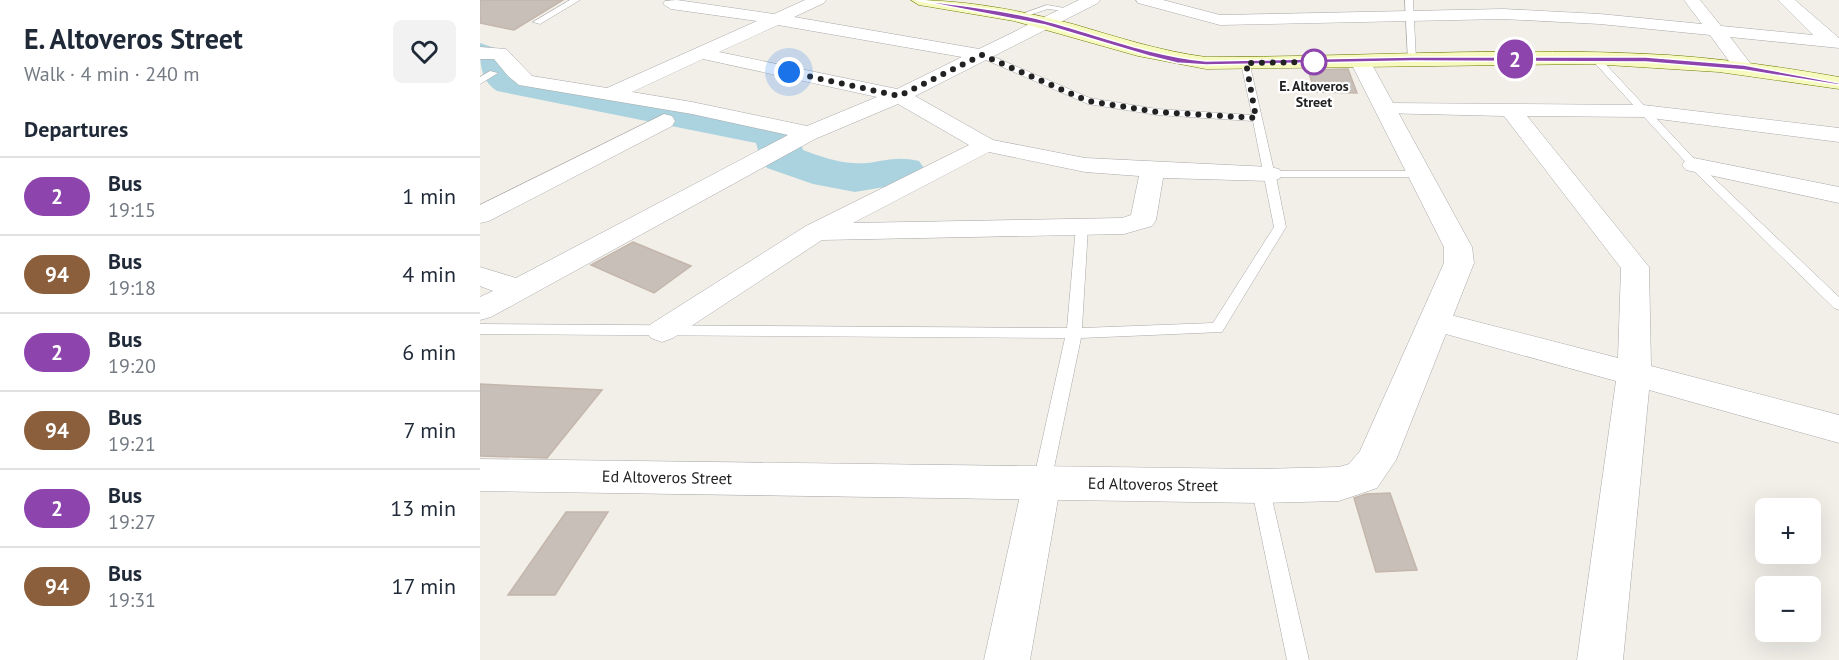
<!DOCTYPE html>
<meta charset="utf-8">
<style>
body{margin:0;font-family:"PT Sans",sans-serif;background:#f2f2f3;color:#1f2937;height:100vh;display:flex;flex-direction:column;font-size:22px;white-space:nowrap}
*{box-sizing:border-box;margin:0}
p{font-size:20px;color:#747a83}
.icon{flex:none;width:33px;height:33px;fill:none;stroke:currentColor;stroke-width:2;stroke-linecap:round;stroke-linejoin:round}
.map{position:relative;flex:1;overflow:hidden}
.sheet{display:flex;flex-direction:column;background:#fff;width:480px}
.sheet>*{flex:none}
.badge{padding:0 12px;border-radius:20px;font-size:21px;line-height:39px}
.fabs{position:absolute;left:1275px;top:498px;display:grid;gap:12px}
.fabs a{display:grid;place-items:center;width:66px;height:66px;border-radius:9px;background:#fff;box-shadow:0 6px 24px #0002;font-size:30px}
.you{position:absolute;width:30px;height:30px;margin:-15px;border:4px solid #fff;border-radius:50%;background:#1a73e8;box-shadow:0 0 0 9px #1a73e833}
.map>.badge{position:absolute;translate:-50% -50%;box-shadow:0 0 0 3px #fff}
h2{padding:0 24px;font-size:22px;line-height:54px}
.round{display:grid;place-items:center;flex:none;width:63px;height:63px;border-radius:9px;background:#f2f2f3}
.overview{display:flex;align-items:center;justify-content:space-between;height:102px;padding:0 24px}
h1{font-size:28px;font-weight:700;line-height:45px}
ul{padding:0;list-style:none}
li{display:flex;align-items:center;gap:18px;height:78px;padding:0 24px;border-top:2px solid #e0e1e3}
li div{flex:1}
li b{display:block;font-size:22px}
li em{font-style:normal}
li .badge{min-width:66px;font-weight:700;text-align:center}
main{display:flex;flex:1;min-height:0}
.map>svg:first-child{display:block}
</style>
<main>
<section class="sheet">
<div class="overview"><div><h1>E. Altoveros Street</h1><p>Walk · 4 min · 240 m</p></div><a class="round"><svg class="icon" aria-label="heart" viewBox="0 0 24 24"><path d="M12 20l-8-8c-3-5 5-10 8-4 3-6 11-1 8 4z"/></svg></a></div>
<h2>Departures</h2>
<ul>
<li><span class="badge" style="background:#8e44ad;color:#fff">2</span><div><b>Bus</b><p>19:15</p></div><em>1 min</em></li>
<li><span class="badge" style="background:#8b5e3c;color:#fff">94</span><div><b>Bus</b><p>19:18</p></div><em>4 min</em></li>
<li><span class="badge" style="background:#8e44ad;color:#fff">2</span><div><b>Bus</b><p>19:20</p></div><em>6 min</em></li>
<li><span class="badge" style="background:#8b5e3c;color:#fff">94</span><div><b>Bus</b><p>19:21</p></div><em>7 min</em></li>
<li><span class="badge" style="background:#8e44ad;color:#fff">2</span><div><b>Bus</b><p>19:27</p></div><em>13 min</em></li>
<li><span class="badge" style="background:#8b5e3c;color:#fff">94</span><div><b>Bus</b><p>19:31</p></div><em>17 min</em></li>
</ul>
</section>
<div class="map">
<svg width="1359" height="660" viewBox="0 0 1359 660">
<rect width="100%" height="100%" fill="#f2efe9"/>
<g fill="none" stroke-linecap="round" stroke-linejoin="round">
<path fill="#aad3df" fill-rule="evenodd" d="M 0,43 L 32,54 L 43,74 L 296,121 L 311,125 L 318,134 L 323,150 C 339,156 356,162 373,163 C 397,165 411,154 439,161 L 446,171 L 439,181 L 375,192 L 333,184 L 287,168 L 280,158 L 276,143 L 17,91 C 0,80 0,63 0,43 Z"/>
</g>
<path fill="#c7bfb8" stroke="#c4b6ab" stroke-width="1.5" d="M 0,0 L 83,0 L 34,30 L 0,23 Z
M 868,69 L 877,93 L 835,92 L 828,70 Z
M 153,242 L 211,266 L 174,293 L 111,265 Z
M 0,384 L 122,390 L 67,458 L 0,456 Z
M 910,493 L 937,570 L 896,572 L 874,498 L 886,494 Z
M 86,512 L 128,512 L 75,595 L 28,595 Z"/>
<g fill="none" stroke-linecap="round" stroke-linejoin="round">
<g stroke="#a9a9a9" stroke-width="1">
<path id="service" d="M 90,0 L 100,0 L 60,24 L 53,22 Z
M 925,0 L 933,0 L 936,59 L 932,62 L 928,59 Z
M 567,5 L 596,10 L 592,12 L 568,9 L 537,19 L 533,17 Z
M 499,53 L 505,53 L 610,98 L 677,109 L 772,115 L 761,63 L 769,61 L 794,171 L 941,171 L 947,174 L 941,177 L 796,177 L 806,227 L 742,332 L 601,338 L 571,482 L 568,487 L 562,490 L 556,487 L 553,482 L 585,338 L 0,334 L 0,324 L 587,328 L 596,227 L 602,223 L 608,227 L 602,328 L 733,323 L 794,227 L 773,121 L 677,115 L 608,104 L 499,57 Z
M 1112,56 L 1118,56 L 1218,163 L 1359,297 L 1359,310 L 1354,308 L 1210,167 L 1112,60 Z
M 10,71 L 18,73 L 0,84 L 0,77 Z
M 780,478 L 787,481 L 789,486 L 829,660 L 807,660 L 771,486 L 773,481 Z"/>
</g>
<g stroke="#a9a9a9" stroke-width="1">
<path id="minor" d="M 197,0 L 294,14 L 325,0 L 346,0 L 344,3 L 314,17 L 499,49 L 599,0 L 620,0 L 618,3 L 435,96 L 513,140 L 605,158 L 790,167 L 799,169 L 802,174 L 799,179 L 790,181 L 683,178 L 676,220 L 672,226 L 644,234 L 342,240 L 193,338 L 182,342 L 171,338 L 166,331 L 171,324 L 326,226 L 489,145 L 418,104 L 335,139 L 11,317 L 0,320 L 0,297 L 13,291 L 0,286 L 0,267 L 36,278 L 308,135 L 212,114 L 39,85 L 28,76 L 14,59 L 0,59 L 0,47 L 26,49 L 52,76 L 127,88 L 277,21 L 191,9 L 183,4 L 185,1 ZM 298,25 L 482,57 L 417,89 L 239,52 ZM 223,59 L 397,97 L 327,126 L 212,102 L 152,92 ZM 509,152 L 605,172 L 659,176 L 651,215 L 642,218 L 373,223 Z
M 656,0 L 683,0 L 740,15 L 1023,9 L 1120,14 L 1222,24 L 1204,0 L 1220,0 L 1241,26 L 1333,35 L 1298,0 L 1315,0 L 1359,38 L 1359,48 L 1250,37 L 1274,68 L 1271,72 L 1257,72 L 1230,35 L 1120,24 L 1023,19 L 740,25 L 658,3 Z
M 906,103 L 1163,105 L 1359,128 L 1359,142 L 1163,117 L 1047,116 L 1169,267 L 1171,366 L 1359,415 L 1359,443 L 1169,390 L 1143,660 L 1097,660 L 1136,381 L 944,328 L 939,321 L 944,314 L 955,311 L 1138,358 L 1141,268 L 1024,116 L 899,113 L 895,109 L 899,105 Z
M 184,114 L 192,116 L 195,121 L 192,126 L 9,221 L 0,223 L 0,205 Z
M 1214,158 L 1359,187 L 1359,203 L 1206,170 L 1202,165 L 1206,160 Z
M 562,466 L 576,471 L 581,482 L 550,660 L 504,660 L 543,482 L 548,471 Z"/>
</g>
<g stroke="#a9a9a9" stroke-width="1">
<path id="tertiary" d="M 880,55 L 887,57 L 890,61 L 992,247 L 994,263 L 916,460 L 897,488 L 859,501 L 780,503 L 0,491 L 0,459 L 780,469 L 859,467 L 869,464 L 880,451 L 964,263 L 964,247 L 870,61 L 873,57 Z"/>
</g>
<g stroke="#707d05" stroke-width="1">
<path id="secondary" d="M 431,0 C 487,0 538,10 593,24 C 637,37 680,51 726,57 C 880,57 1034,46 1188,55 C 1246,59 1302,67 1359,77 L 1359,89 L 1239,72 L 1111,64 L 726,69 L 658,56 L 534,21 L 439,5 Z"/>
</g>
<use href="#service" fill="#fff" fill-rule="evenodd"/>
<use href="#minor" fill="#fff" fill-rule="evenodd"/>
<use href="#tertiary" fill="#fff" fill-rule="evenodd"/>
<use href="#secondary" fill="#f7fabf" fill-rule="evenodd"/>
</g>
<path fill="#8e44ad" stroke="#fff" stroke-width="1.5" d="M 436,0 L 439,0 C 482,6 528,10 570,22 C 622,36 672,56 726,61 L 932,57 L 1166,57 L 1264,65 L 1359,83 L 1359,85 L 1264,70 L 1166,62 L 932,61 L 726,65 L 697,63 L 669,56 L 565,25 Z"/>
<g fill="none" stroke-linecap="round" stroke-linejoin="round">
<path stroke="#222" stroke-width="6" stroke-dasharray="0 10.8" d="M 309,72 L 419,96 L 502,55 L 608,101 L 677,112 L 776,118 L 766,63 L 834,62"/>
</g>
<circle fill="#fff" stroke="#8e44ad" stroke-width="3" cx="834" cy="62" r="12"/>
<g text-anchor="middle" stroke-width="4.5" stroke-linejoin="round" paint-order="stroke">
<g font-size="14" font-weight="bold" fill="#222" stroke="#fff">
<text x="834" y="91">E. Altoveros<tspan x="834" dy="16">Street</tspan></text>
</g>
<g font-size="16" fill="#222" stroke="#fff">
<text transform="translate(187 477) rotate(1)" y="6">Ed Altoveros Street</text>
<text transform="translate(673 484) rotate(1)" y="6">Ed Altoveros Street</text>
</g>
</g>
</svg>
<div class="fabs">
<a>+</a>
<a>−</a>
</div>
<div class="you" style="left:309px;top:72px"></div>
<b class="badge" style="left:1035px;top:59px;background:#8e44ad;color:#fff">2</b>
</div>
</main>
